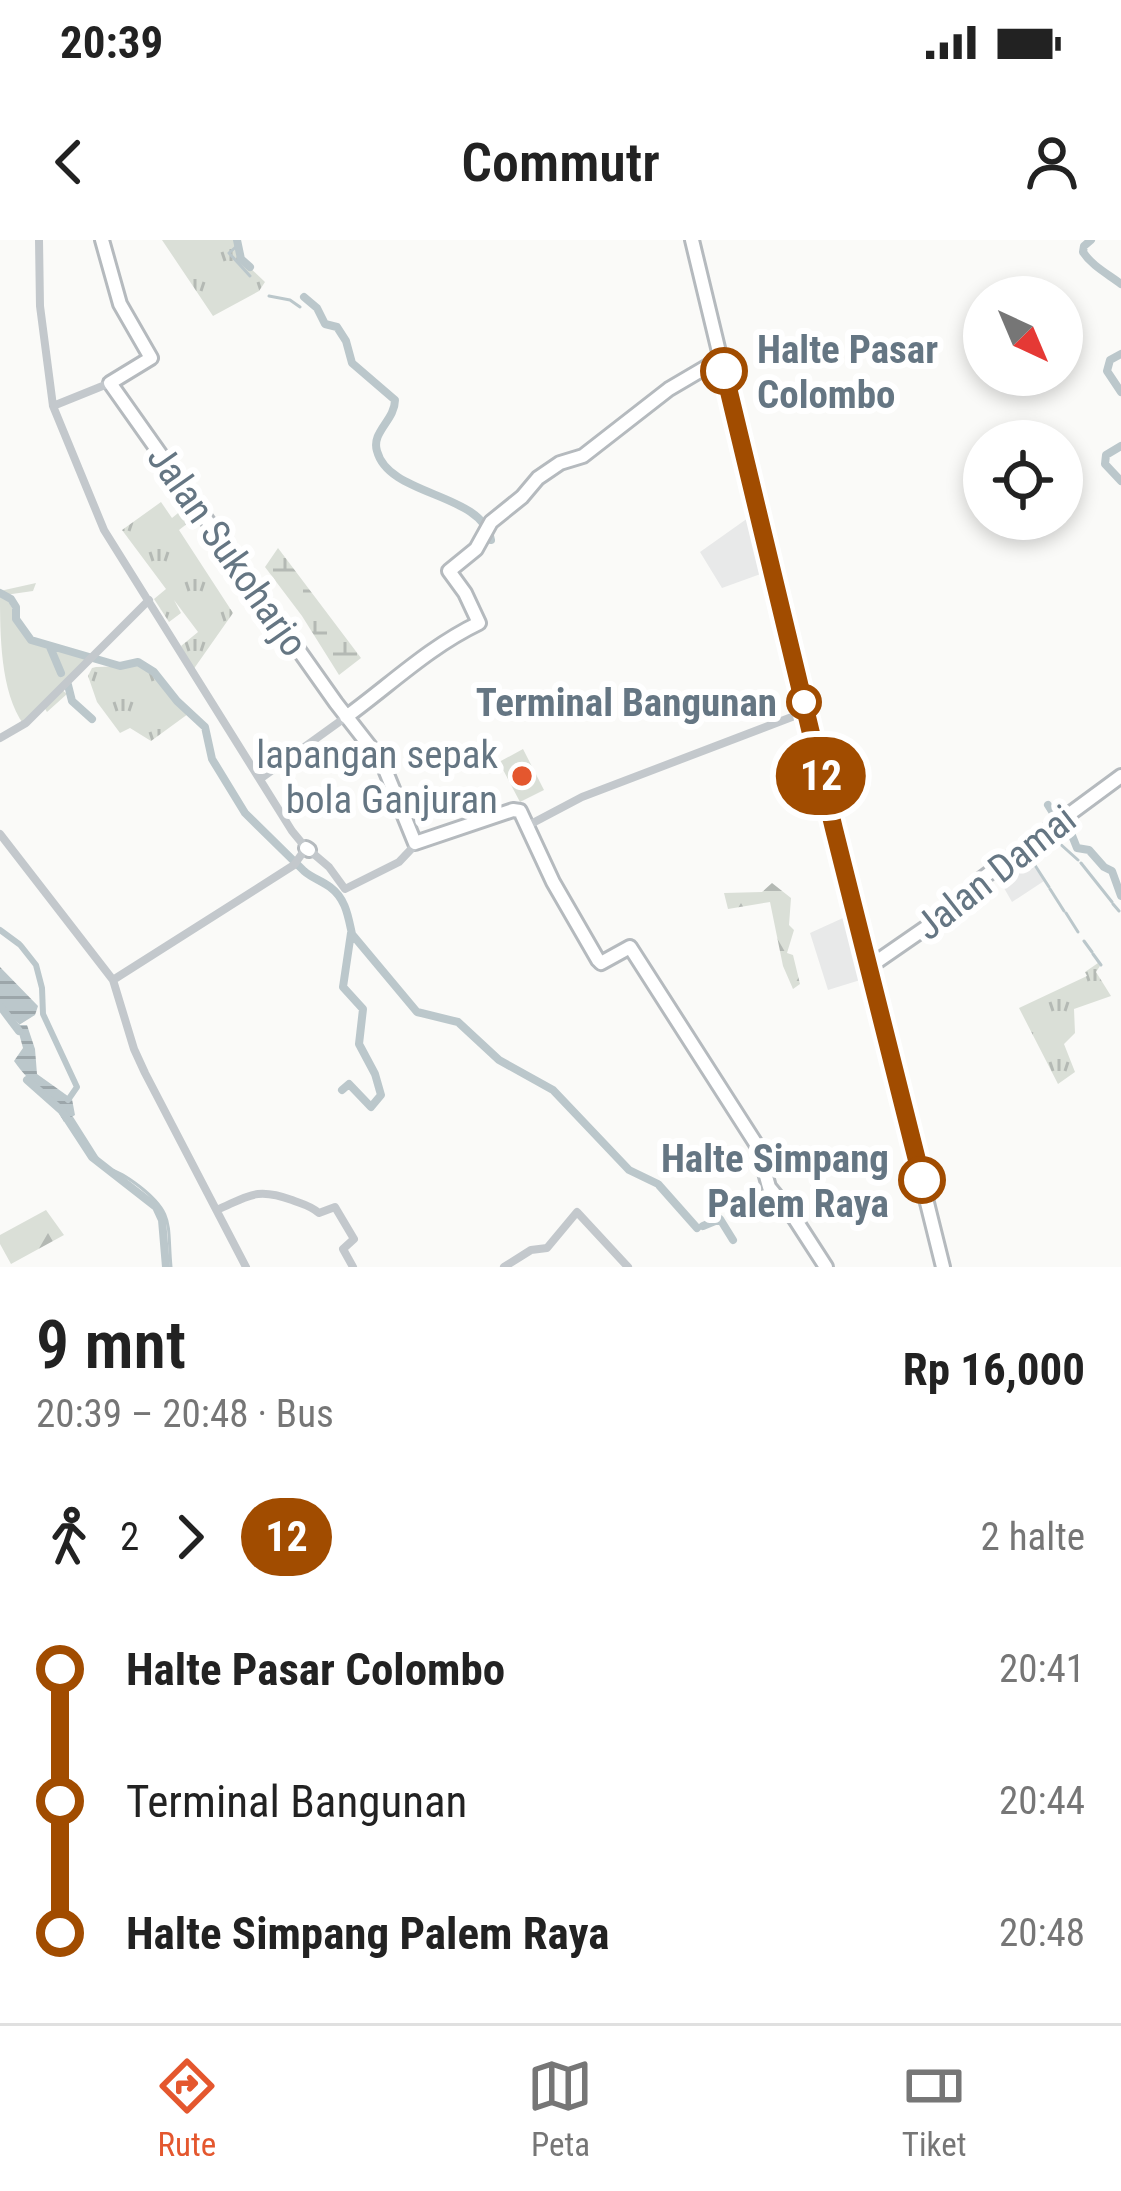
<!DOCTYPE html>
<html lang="id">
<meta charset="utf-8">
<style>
body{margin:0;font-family:"Roboto Condensed",sans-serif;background:#f6f6f6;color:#222;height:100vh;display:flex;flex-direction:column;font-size:45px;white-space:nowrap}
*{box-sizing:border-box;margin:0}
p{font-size:39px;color:#767676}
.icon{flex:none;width:66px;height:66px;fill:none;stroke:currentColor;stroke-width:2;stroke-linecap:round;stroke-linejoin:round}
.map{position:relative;height:1027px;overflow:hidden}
.details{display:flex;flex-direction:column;background:#fff;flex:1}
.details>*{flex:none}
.badge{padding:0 24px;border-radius:39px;font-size:42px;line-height:78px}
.needle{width:78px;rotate:136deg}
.fabs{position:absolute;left:963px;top:36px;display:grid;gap:24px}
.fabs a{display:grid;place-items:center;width:120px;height:120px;border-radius:50%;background:#fff;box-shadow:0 6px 18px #0003;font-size:60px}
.map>.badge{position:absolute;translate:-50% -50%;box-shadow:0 0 0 6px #fff}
.legs{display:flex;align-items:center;gap:18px;height:132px;padding:0 36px;font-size:39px}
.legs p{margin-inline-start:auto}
.headline{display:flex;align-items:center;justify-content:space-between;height:204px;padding:0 36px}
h1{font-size:66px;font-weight:600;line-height:90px}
ul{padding:0 36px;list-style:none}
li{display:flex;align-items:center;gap:42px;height:132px;font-size:45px}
li i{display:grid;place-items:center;width:18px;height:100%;margin:0 15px;background:currentColor}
li i::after{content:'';width:30px;height:30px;margin:-15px;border:9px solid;border-radius:50%;background:#fff}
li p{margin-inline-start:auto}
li:first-child i{background:linear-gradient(#0000 50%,currentColor 0)}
li:last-child i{background:linear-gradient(currentColor 50%,#0000 0)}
.status{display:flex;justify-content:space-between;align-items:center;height:84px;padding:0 60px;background:#fff;direction:ltr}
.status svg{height:33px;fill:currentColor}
header{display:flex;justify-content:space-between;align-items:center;height:156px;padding:0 36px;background:#fff;font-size:54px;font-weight:600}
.tabs{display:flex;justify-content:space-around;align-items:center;height:168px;border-top:3px solid #e0e0e0;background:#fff;font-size:33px;color:#767676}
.tabs a{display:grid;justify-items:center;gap:6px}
.tabs .current{color:#e4572e}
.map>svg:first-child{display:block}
</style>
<div class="status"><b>20:39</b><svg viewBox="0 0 49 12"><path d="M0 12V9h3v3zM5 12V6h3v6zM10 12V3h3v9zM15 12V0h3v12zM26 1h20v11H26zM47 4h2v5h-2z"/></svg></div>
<header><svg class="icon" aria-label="back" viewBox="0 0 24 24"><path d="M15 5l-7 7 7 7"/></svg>Commutr<svg class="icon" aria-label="person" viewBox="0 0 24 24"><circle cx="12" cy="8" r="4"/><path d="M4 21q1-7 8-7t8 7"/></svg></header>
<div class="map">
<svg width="1121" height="1027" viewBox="0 0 1121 1027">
<defs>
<pattern id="forest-firs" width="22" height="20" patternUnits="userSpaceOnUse" patternTransform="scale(3)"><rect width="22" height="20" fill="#dadfd7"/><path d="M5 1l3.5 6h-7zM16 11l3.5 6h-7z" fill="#b4b9b4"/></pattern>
<pattern id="wetland-marsh" width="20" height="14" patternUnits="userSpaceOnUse" patternTransform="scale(3)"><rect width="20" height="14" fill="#dadfd7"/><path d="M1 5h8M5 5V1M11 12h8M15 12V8" fill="none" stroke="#b4b9b4"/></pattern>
<pattern id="park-tufts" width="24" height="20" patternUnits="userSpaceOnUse" patternTransform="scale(3)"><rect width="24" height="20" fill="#dadfd7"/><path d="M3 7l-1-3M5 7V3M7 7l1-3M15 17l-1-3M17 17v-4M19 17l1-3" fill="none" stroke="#b4b9b4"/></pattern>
<pattern id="water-rules" width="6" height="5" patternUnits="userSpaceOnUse" patternTransform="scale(3)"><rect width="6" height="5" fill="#bbc7cb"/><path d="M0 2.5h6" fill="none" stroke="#9ca6aa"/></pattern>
</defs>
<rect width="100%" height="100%" fill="#fafaf8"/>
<path fill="#e8e9e9" d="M 755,273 L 766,332 L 722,348 L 700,312 Z
M 1021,616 L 1026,623 L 1030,621 L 1044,641 L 1012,662 L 996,634 Z
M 854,673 L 870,737 L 828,750 L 810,693 Z"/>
<path fill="#dadfd7" d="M 36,343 L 33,351 L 5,355 L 30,401 C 45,403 76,411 87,420 L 61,449 L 67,454 L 47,472 L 44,467 L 24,485 C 0,452 0,394 0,351 Z
M 523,509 L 544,550 L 520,562 L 499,522 Z"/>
<path fill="url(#forest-firs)" d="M 772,643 L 791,658 L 789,685 L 794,690 L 787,713 L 793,715 L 800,744 L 793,749 L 783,726 L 770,662 L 728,669 L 724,653 L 762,652 Z
M 46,970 L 64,995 L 11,1024 L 0,1004 L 0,995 Z"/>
<path fill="url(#wetland-marsh)" d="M 278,308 L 361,418 L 339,435 L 302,376 L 265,327 Z"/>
<path fill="url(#park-tufts)" d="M 162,0 L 237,0 L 241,19 L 265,42 L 259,51 L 213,76 Z
M 193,261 L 201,273 L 179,290 L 233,373 L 193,430 L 181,406 L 198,392 L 174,360 L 181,373 L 169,382 L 154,359 L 166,349 L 122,290 L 161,262 L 172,278 Z
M 138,422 L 154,432 L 188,474 L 151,501 L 130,488 L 120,493 L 97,462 L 88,436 L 92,428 L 96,427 L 128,426 Z
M 1098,723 L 1100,726 L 1096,732 L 1111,756 L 1074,769 L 1075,793 L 1064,804 L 1075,832 L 1058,844 L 1019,768 L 1087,736 L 1085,732 Z"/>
<path fill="url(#water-rules)" d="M 0,727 L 38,766 L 35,775 L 19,785 L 27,785 L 35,809 L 37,834 L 72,859 L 75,875 L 64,882 C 52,858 29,843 14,821 L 23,808 L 17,786 L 19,784 L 0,765 Z"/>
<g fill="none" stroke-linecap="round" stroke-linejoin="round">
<path stroke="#bbc7cb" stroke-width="3" d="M 238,5 L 229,13 L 250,36
M 269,56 L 290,60 L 300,67
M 1048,593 L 1078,620
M 1027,613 L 1049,647
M 1081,623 L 1112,662
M 1050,649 L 1064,671
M 1113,664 L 1119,671
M 1066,673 L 1078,692
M 1084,701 L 1092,712
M 1093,714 L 1101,725
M 72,878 L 103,927 C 118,931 127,937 139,946 C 175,974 167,984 171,1027"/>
<path stroke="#bbc7cb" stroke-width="6" d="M 0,690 L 19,704
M 21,706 L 36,725 L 42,748 L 43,774 L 77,847 L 68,860"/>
<path stroke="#bbc7cb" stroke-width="8" d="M 237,0 L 241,19 L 250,27
M 1091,0 L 1084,6 L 1083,12 C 1092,26 1108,34 1121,44
M 304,57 L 317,68 L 325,84 L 337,87 L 346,101 L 352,123 L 395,160 C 395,180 371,192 377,211 C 389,257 482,252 491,300
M 1121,114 L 1110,120 L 1107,131 L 1121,152
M 1121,206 L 1106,215 L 1105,224 L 1121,241
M 0,353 L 11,359 L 16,367 L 16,379 L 31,400 L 120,426 L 138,422 L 154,432 L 177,461 L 205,487 L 212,519 L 245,573 L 304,631 C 312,638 322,641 330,647 C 346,659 348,676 352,694
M 50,407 L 61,433
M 68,445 L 72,461 L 92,479
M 1048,565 L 1058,581
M 1060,583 L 1071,593 L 1077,608 L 1089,610 L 1104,627 L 1112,631 L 1121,656
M 0,766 L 19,791
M 27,840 L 62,871 L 92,917 L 156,967 L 162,980 L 166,1027
M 342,850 L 349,844 L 371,867 L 381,855 L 375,834 L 359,804 L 363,769 L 343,747 L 351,693 L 417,772 L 458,782 L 499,820 L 553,850 L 629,930 L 658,944 L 697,988
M 703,986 L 720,979 L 733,1000"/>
<g stroke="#b5babe" stroke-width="18">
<path id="major" d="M 102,0 L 120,64 L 151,118 L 110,143 L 336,463 L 382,522 L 415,603 L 513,570 L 520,571 L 553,642 L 598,720 L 601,723 L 630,707 L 758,907 L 769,947 L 795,979 L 826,1027
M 692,0 L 834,589 L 943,1027
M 346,477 C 390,445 429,407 479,383 L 465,353 L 449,331 L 476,309 L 491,282 L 522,257 L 538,238 L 560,223 L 583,216 L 669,149 L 720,119
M 306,608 L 309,610
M 869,727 L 947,673 L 980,640 L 1121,536"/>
</g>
<path stroke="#c3c8cc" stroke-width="8" d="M 39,0 L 40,66 L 53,166 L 104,290 L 292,591 L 306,608 L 294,625 L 113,740
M 53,166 L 110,143
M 0,498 L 26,483 L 149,360
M 260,539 L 346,477
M 527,586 L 582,557 L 805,472
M 0,594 L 113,740 L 134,809 L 145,833 L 246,1027
M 309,610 L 329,627 L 345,649 L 399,622 L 416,604
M 217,970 C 249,956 256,947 292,960 C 302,964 310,965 319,973 L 335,967 L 354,999 L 343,1009 L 353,1027
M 504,1027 L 531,1010 L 547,1008 L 577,972 L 628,1027"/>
<use href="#major" stroke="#fff" stroke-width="12"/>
</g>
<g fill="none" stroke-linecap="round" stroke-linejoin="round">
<g stroke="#fff" stroke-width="27">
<path id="line-1" d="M 724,131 L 834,589 L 922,940"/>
</g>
<use href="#line-1" stroke="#a14c00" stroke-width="18"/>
</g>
<g fill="#fff" stroke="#a14c00" stroke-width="6">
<circle cx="724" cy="131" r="21"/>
<circle cx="804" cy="462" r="15"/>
<circle cx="922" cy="940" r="21"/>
</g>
<circle fill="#e4572e" stroke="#fff" stroke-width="4.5" cx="522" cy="536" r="12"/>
<g text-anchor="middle" stroke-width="12" stroke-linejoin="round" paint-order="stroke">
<g font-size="39" font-weight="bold" fill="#657683" stroke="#fff" text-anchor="end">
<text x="757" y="123" text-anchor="start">Halte Pasar<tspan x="757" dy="45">Colombo</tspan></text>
<text x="777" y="476">Terminal Bangunan</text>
<text x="889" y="932">Halte Simpang<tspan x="889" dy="45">Palem Raya</tspan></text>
</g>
<g font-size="39" fill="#657683" stroke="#fff">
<text transform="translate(228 310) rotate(55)" y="14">Jalan Sukoharjo</text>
<text transform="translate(995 632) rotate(-38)" y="14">Jalan Damai</text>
</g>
<g font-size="39" fill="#657683" stroke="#fff" text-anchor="end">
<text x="498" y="528">lapangan sepak<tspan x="498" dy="45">bola Ganjuran</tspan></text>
</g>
</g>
</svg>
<div class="fabs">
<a><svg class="needle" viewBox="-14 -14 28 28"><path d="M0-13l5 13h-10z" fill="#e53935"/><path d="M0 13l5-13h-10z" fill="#767676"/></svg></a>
<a><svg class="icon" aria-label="locate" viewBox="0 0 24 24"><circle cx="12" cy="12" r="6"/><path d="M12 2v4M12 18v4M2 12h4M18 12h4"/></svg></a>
</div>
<b class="badge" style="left:821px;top:536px;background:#a14c00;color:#fff">12</b>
</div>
<section class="details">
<div class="headline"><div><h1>9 mnt</h1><p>20:39 – 20:48 · Bus</p></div><b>Rp 16,000</b></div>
<div class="legs"><svg class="icon" aria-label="walk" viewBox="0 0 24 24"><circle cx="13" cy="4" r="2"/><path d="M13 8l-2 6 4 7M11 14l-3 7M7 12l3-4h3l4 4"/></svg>2<svg class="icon" aria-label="forward" viewBox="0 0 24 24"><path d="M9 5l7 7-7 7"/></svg><b class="badge" style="background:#a14c00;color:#fff">12</b><p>2 halte</p></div>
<ul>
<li><i style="color:#a14c00"></i><b>Halte Pasar Colombo</b><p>20:41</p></li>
<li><i style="color:#a14c00"></i><span>Terminal Bangunan</span><p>20:44</p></li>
<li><i style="color:#a14c00"></i><b>Halte Simpang Palem Raya</b><p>20:48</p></li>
</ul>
</section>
<nav class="tabs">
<a class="current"><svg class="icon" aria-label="directions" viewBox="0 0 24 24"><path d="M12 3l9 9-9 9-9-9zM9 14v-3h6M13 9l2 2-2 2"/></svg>Rute</a>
<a><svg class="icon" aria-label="map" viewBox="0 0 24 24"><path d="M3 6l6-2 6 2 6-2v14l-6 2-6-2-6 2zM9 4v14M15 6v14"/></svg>Peta</a>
<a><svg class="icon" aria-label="tickets" viewBox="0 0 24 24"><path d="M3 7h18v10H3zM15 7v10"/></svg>Tiket</a>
</nav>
